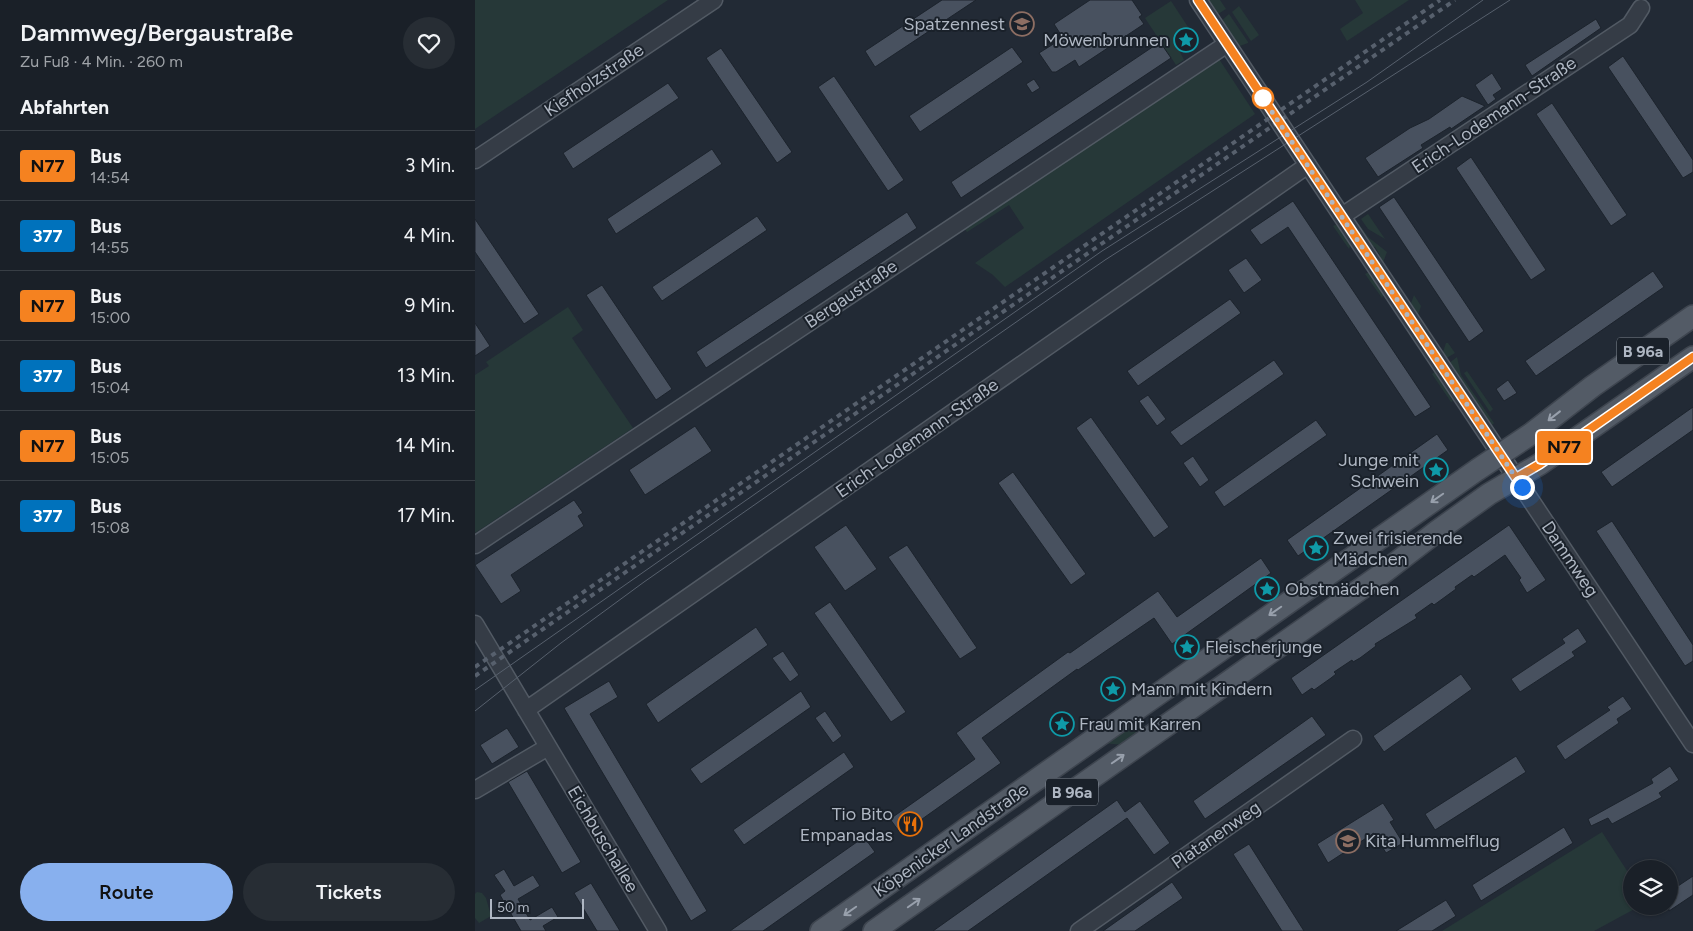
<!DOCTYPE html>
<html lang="de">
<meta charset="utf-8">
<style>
body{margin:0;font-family:Figtree,sans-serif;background:#272d34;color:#f1f3f6;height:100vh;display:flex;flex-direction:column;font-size:19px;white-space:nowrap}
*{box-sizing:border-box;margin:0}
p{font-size:16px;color:#9fa3a8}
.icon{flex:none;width:28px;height:28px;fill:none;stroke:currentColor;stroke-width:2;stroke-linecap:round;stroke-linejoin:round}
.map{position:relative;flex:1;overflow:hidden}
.sheet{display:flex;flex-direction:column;background:#1a2028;width:475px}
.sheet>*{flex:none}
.badge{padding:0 10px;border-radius:4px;font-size:18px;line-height:32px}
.fabs{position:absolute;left:1148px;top:860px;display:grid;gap:10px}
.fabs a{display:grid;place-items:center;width:55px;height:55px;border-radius:50%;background:#1a2028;box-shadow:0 1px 4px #0004,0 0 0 1px #383e45;font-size:25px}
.scale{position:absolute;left:15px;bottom:12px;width:94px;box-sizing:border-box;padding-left:5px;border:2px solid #afb7c3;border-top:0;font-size:14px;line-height:18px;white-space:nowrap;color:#afb7c3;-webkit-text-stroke:4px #1a212a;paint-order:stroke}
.you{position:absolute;width:25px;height:25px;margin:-12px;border:4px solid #fff;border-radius:50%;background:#1a73e8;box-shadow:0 0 0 8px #1a73e833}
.map>.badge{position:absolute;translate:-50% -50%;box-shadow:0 0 0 2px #fff}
h2{padding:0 20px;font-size:19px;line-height:45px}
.round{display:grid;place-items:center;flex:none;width:52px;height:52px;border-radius:26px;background:#272d34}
.summary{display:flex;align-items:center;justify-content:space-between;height:85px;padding:0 20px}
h1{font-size:24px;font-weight:600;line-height:38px}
.action{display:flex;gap:10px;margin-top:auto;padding:10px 20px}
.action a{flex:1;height:58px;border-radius:30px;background:#88b0ee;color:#111;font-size:20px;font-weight:600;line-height:58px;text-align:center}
.action a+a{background:#272d34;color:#f1f3f6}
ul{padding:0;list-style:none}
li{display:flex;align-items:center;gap:15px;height:70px;padding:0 20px;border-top:1px solid #383e45}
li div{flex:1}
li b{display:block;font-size:19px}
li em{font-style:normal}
li .badge{min-width:55px;font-weight:700;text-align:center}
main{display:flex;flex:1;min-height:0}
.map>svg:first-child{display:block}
</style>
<main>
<section class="sheet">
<div class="summary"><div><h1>Dammweg/Bergaustraße</h1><p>Zu Fuß · 4 Min. · 260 m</p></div><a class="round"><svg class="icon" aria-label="heart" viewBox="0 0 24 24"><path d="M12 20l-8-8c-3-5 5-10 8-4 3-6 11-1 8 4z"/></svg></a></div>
<h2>Abfahrten</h2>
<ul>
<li><span class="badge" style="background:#f58220;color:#111">N77</span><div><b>Bus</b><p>14:54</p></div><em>3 Min.</em></li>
<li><span class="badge" style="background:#0072bc;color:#fff">377</span><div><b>Bus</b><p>14:55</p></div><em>4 Min.</em></li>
<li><span class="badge" style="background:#f58220;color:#111">N77</span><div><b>Bus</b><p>15:00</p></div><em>9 Min.</em></li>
<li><span class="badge" style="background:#0072bc;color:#fff">377</span><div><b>Bus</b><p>15:04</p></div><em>13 Min.</em></li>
<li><span class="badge" style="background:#f58220;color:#111">N77</span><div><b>Bus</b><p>15:05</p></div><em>14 Min.</em></li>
<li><span class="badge" style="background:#0072bc;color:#fff">377</span><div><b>Bus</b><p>15:08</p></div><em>17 Min.</em></li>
</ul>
<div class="action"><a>Route</a><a>Tickets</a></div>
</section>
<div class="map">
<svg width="1218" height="931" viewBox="0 0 1218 931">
<rect width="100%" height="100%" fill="#222a35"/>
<path fill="#263838" d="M 0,0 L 193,0 L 0,129 Z
M 731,0 L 745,0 L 751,9 L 743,14 L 740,14 Z
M 880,0 L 934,0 L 872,41 L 865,29 L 888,13 Z
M 696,1 L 717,33 L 707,39 L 712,47 L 705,52 L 709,60 L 701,65 L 670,18 Z
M 764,6 L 784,35 L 776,41 L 757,12 Z
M 754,14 L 773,42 L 773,43 L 762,47 L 745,22 Z
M 744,59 L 780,114 L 530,287 L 518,275 L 500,263 L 549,228 L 534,205 L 492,232 L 488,227 Z
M 893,214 L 910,239 L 893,229 L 886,219 Z
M 884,224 L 893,237 L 912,252 L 907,265 L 904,261 L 905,255 L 900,247 L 895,246 L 881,226 Z
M 860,225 L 865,226 L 876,243 L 874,249 L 858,226 Z
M 892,273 L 897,273 L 910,292 L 907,298 L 890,274 Z
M 939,295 L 946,306 L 942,318 L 935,306 Z
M 93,307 L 108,330 L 97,338 L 158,428 L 0,533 L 0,375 L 14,366 L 11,362 Z
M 971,343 L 973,343 L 980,353 L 970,359 L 967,355 Z
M 982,357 L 986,375 L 1019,423 L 1017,425 L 973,364 Z
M 961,371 L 978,401 L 976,402 L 957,374 Z
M 992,371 L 1018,409 L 1015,412 L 989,373 Z
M 674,726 L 650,745 L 626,743 L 650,727 Z
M 1127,832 L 1156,877 L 1156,906 L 1165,906 L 1119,931 L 967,931 Z
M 2,892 L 7,893 L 11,898 L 16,916 L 4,923 L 0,918 L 0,894 Z"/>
<path fill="#48515f" stroke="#1c232c" d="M 467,0 L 501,0 L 400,67 L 390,51 Z
M 615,0 L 657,0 L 667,15 L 664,17 L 669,24 L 604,67 L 600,60 L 581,72 L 577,72 L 564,53 L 588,38 L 579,24 Z
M 1121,19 L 1126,28 L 1057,76 L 1050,65 Z
M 685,42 L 696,58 L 486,198 L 476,182 Z
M 537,47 L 548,62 L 445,132 L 434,116 Z
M 246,48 L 317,152 L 302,163 L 231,58 Z
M 1148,56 L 1218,160 L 1218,172 L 1208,178 L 1133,67 Z
M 1017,73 L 1027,89 L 1018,95 L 1021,99 L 1013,105 L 1000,85 Z
M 359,76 L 429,180 L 413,191 L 343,87 Z
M 559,79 L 565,88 L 557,93 L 551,84 Z
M 193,83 L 204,98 L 98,169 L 88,153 Z
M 987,96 L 1010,106 L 976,129 L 975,127 L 946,145 L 948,148 L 903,177 L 890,158 L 935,128 L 954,119 Z
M 1077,103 L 1152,215 L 1136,226 L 1061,114 Z
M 237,149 L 247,164 L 141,234 L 132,219 Z
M 996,157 L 1071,270 L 1056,280 L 981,168 Z
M 919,197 L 1009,331 L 994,342 L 904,207 Z
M 818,201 L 956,407 L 940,417 L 813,227 L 786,245 L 775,230 Z
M 432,212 L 442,228 L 231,368 L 221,352 Z
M 282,216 L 292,230 L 187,301 L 177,287 Z
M 0,219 L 64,314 L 49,324 L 0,252 Z
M 771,258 L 787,280 L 769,293 L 753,270 Z
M 1178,271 L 1189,287 L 1061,376 L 1050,361 Z
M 127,285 L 197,389 L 181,400 L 111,295 Z
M 755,299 L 766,313 L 663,386 L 652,371 Z
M 0,323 L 15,346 L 0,356 Z
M 799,360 L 809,374 L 706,446 L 695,432 Z
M 1033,380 L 1042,393 L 1029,401 L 1021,389 Z
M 673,395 L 691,419 L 682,426 L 664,401 Z
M 1218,407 L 1218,430 L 1137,487 L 1126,472 Z
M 616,417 L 694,527 L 679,538 L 601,428 Z
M 841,420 L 852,435 L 749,507 L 739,492 Z
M 220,426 L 237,451 L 170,495 L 154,470 Z
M 962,434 L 973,450 L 823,556 L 812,540 Z
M 718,456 L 734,480 L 725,487 L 708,463 Z
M 538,472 L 611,574 L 596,585 L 523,483 Z
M 99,500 L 108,513 L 103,516 L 109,526 L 36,575 L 46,591 L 26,604 L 0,565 Z
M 1137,521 L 1218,645 L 1218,661 L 1210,666 L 1121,531 Z
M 371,525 L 402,569 L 370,591 L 339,547 Z
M 1034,525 L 1071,580 L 1052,593 L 1044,580 L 1046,578 L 1030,555 L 999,577 L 997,575 L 980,587 L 981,589 L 959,605 L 957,603 L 940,615 L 942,618 L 900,644 L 901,646 L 885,658 L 878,662 L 877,660 L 859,672 L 861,674 L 856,678 L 839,690 L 837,688 L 827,695 L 816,678 Z
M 432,545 L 502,648 L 485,659 L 413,557 Z
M 786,558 L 796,573 L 697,644 L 679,618 L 603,670 L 602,669 L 507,738 L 526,763 L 426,834 L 415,819 L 500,759 L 481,733 L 593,652 L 595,653 L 683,591 L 702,617 Z
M 355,602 L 431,712 L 416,722 L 339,613 Z
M 281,627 L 293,645 L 183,723 L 171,704 Z
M 1103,628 L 1112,642 L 1097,652 L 1100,656 L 1045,692 L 1036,679 L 1090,643 L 1087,639 Z
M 308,651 L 324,675 L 315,682 L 297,658 Z
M 986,674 L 997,689 L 909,752 L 898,736 Z
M 134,681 L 143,697 L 115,714 L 232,911 L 216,921 L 89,708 Z
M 326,691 L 336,707 L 226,784 L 215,769 Z
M 1148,696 L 1157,709 L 1142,719 L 1144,723 L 1090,760 L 1081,746 L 1135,710 L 1132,707 Z
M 350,711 L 367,736 L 358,743 L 340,718 Z
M 837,716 L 851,735 L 730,819 L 718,801 Z
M 32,728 L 44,747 L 17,764 L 5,745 Z
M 369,752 L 379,767 L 269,845 L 258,830 Z
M 1041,756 L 1051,772 L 960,830 L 950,814 Z
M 1195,766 L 1204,780 L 1184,793 L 1187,797 L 1137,824 L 1133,818 L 1116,826 L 1113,819 L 1178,783 L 1176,779 Z
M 52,771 L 106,862 L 87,873 L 33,782 Z
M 642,800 L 650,812 L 665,801 L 695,843 L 679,855 L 652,818 L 493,931 L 458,931 Z
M 908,803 L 919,820 L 915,822 L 928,843 L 911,853 L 899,833 L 853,863 L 842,844 Z
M 1089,827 L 1098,843 L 1006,901 L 997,885 Z
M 389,837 L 400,852 L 288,931 L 255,931 Z
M 774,844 L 829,931 L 807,931 L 758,854 Z
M 29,869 L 39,886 L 58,875 L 65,886 L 43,899 L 55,920 L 77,907 L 83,917 L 68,926 L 71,931 L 46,931 L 25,895 L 30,891 L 19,875 Z
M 1218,876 L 1218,895 L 1194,911 L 1194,892 Z
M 697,882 L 708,898 L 660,931 L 628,931 Z
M 116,883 L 145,931 L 122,931 L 99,893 Z
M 971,900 L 981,916 L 957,931 L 921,931 Z"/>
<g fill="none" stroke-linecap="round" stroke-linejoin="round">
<g stroke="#525a64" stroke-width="19">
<path id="minor" d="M 723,0 L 1218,744
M 0,160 L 239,0
M 867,216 L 1155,25 L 1166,8
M 0,545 L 752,44
M 0,624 L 183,931
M 51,710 L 833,165
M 0,790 L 73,747
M 604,931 L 878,739"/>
</g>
<g stroke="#3e454f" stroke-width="24">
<path id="major" d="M 346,931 L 1002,470 L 1056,434 L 1118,386 L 1218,316
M 399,931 L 904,576 L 961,532 L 1014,494 L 1065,464 L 1218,357"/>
</g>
<use href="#minor" stroke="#353c46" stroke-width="16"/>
<use href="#major" stroke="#535b66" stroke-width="21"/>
<path stroke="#57606d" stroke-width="1" d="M 0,690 L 627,251 L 892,82 L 1008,0
M 0,711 L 86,643 L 169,582 L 630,260 L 1035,0"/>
<path stroke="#57606d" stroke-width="4" stroke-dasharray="5 5" stroke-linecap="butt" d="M 0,667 L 965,0
M 0,676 L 980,0"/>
</g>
<defs><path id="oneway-shaft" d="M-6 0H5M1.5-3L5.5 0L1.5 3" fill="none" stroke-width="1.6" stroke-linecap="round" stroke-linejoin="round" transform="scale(1.25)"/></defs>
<g stroke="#98a0ac">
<use href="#oneway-shaft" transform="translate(1079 416) rotate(142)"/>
<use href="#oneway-shaft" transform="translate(962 498) rotate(145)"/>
<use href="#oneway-shaft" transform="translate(800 611) rotate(145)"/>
<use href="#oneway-shaft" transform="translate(643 759) rotate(-35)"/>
<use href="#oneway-shaft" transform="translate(439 903) rotate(-35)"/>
<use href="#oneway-shaft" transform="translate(375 911) rotate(145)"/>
</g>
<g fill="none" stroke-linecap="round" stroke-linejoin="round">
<g stroke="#fff" stroke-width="11">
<path id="line" d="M 723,0 L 1041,478 L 1065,464 L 1218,357"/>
</g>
<use href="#line" stroke="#f58220" stroke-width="8"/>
<path stroke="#afb7c3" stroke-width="5" stroke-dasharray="0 9" d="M 788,98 L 785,94 L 1047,487"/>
</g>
<defs>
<g id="school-ring" transform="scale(1.25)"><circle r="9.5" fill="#1a212a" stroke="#8d6e63" stroke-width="1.5"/><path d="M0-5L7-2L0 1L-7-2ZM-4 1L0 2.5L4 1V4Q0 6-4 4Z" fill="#8d6e63"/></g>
<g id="sight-ring" transform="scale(1.25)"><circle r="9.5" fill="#1a212a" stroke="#0f9aa8" stroke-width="1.5"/><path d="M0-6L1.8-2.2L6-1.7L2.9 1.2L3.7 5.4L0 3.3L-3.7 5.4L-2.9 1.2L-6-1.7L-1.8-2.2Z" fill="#0f9aa8"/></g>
<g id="restaurant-ring" transform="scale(1.25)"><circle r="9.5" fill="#1a212a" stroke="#e8710a" stroke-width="1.5"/><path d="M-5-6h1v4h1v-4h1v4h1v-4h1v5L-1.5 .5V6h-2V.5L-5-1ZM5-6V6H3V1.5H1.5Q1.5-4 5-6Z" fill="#e8710a"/></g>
</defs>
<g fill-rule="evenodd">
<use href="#school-ring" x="547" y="24"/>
<use href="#sight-ring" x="711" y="40"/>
<use href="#sight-ring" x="961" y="470"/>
<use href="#sight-ring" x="841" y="548"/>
<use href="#sight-ring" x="792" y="589"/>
<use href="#sight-ring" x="712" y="647"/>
<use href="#sight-ring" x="638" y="689"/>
<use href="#sight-ring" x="587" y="724"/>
<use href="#restaurant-ring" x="435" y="824"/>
<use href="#school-ring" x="873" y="841"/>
</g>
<circle fill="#fff" stroke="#f58220" stroke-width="2.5" cx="788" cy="98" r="10"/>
<g text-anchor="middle" stroke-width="4" stroke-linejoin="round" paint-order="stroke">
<g fill="#1a212a" stroke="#828a95" stroke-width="1">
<rect x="1142" y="337.5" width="52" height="27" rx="4"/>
<rect x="571" y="778.5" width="52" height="27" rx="4"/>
</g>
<g font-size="16" font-weight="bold" fill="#afb7c3">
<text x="1168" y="357">B 96a</text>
<text x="597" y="798">B 96a</text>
</g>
<g font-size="18" fill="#afb7c3" stroke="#1a212a" text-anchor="start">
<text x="530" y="30" text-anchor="end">Spatzennest</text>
<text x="694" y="46" text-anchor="end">Möwenbrunnen</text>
<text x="944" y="466" text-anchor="end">Junge mit<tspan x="944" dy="21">Schwein</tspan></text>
<text x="858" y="544">Zwei frisierende<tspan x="858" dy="21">Mädchen</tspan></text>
<text x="810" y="595">Obstmädchen</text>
<text x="730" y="653">Fleischerjunge</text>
<text x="656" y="695">Mann mit Kindern</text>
<text x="604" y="730">Frau mit Karren</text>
<text x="418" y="820" text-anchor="end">Tio Bito<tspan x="418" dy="21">Empanadas</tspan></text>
<text x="890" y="847">Kita Hummelflug</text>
</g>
<g font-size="18" fill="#afb7c3" stroke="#1a212a">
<text transform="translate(119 80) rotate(-34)" y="6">Kiefholzstraße</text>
<text transform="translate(1019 115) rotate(-34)" y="6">Erich-Lodemann-Straße</text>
<text transform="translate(376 294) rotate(-34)" y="6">Bergaustraße</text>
<text transform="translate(442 438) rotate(-35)" y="6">Erich-Lodemann-Straße</text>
<text transform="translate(1095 559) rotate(56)" y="6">Dammweg</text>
<text transform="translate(741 835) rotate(-35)" y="6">Platanenweg</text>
<text transform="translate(128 839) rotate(59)" y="6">Eichbuschallee</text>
<text transform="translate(476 840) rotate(-35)" y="6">Köpenicker Landstraße</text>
</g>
</g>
</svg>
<div class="fabs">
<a><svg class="icon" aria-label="layers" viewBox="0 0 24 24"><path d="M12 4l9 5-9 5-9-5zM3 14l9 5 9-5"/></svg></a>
</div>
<div class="scale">50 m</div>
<div class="you" style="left:1047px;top:487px"></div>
<b class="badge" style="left:1089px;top:447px;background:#f58220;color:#111">N77</b>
</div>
</main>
